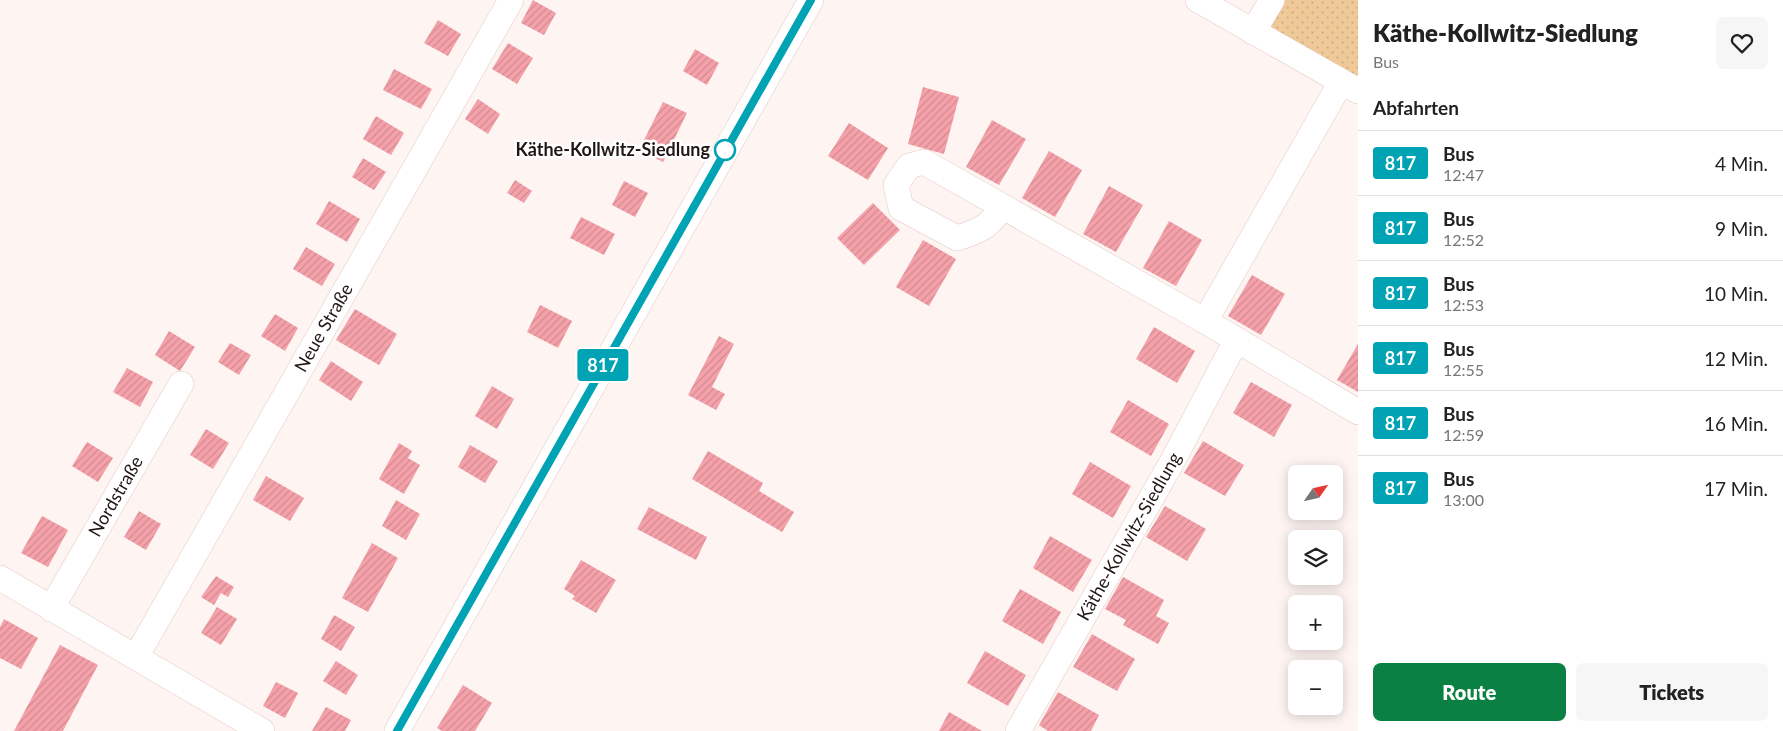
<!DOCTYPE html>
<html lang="de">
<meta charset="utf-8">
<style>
body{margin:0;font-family:Lato,sans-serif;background:#f6f6f6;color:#222;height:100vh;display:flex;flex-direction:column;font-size:19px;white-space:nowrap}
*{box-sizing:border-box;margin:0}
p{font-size:16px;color:#767676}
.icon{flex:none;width:28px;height:28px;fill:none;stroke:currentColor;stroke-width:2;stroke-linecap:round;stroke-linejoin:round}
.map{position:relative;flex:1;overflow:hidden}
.sheet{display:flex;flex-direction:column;background:#fff;width:425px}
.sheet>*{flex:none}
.badge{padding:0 10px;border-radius:4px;font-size:18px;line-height:32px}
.needle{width:32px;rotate:56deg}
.buttons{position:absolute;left:1288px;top:465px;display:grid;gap:10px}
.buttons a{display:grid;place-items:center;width:55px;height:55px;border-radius:8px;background:#fff;box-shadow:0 2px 12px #0003;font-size:25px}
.map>.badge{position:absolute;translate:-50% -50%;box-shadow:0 0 0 2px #fff}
h2{padding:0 15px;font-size:19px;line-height:45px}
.round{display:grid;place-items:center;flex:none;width:52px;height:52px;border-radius:8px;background:#f6f6f6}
.head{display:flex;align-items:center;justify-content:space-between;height:85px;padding:0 15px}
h1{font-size:24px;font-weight:800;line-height:38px}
.button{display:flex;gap:10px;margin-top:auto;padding:10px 15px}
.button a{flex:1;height:58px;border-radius:8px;background:#0b8043;color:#fff;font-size:20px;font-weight:800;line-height:58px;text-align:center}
.button a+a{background:#f6f6f6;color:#222}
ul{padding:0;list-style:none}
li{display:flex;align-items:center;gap:15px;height:65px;padding:0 15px;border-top:1px solid #e0e0e0}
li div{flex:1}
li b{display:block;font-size:19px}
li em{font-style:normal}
li .badge{min-width:55px;font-weight:700;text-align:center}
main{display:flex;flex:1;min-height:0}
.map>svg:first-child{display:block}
</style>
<main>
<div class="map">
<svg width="1358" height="731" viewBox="0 0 1358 731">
<defs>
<pattern id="grass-dots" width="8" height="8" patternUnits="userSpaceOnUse" patternTransform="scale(1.25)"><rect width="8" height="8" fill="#efca98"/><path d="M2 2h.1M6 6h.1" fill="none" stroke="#cdad82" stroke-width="1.8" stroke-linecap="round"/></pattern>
<pattern id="building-hatch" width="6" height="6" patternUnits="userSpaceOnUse" patternTransform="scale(1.25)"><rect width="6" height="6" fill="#f5a1aa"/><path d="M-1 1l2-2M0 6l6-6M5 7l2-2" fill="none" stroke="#d28a91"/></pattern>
</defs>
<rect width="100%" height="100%" fill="#fef4f2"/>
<path fill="url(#grass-dots)" d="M 1283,0 L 1358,0 L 1358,80 L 1267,28 Z"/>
<path fill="url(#building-hatch)" d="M 533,0 L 556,13 L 544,35 L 521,23 Z
M 438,20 L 461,34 L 448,56 L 424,43 Z
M 508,43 L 533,58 L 517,84 L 492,69 Z
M 695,49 L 719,63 L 707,85 L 683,71 Z
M 394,69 L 432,89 L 421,109 L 383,90 Z
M 923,87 L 959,97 L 944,154 L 908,144 Z
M 478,99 L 500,114 L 488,134 L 465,119 Z
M 663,102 L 687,113 L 663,162 L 639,150 Z
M 376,116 L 404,133 L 391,155 L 363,139 Z
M 992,120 L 1026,139 L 999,185 L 966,167 Z
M 849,123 L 888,148 L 868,180 L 828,156 Z
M 1049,151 L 1082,170 L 1055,217 L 1022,198 Z
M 363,158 L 386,172 L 374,190 L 352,177 Z
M 515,180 L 532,191 L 524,203 L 507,193 Z
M 624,181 L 648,193 L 635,217 L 612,205 Z
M 1109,186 L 1143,205 L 1116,252 L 1083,234 Z
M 329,201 L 360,219 L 347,242 L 316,224 Z
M 873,203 L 900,230 L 864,265 L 837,238 Z
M 581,217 L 615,234 L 604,255 L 570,238 Z
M 1169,221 L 1202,240 L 1176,286 L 1143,268 Z
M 923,240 L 956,259 L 929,306 L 896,287 Z
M 306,247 L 335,264 L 322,286 L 293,269 Z
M 1252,275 L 1285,294 L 1261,335 L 1228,316 Z
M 540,305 L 572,321 L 558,348 L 527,332 Z
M 355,309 L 397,334 L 379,365 L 336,340 Z
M 275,314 L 298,328 L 285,351 L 261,336 Z
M 1154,327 L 1195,351 L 1177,383 L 1136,359 Z
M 169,331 L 195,347 L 180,371 L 155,355 Z
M 719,336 L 734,344 L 712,387 L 725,394 L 716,410 L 688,395 Z
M 230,343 L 251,355 L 239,375 L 218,362 Z
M 1358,344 L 1358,392 L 1337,380 Z
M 331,361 L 363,382 L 351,401 L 319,380 Z
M 127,368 L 153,382 L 140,407 L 113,392 Z
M 1251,382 L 1292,405 L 1274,437 L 1233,413 Z
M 492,386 L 514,399 L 497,429 L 475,416 Z
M 1128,400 L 1169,424 L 1151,456 L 1110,432 Z
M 206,429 L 229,443 L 213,469 L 190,455 Z
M 1203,441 L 1244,465 L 1225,496 L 1184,473 Z
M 87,442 L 113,458 L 98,482 L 72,466 Z
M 399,443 L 412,451 L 408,458 L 420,465 L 404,494 L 379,479 Z
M 470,445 L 498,461 L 485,483 L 458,467 Z
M 708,451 L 763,483 L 759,491 L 794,512 L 782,532 L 692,479 Z
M 1090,462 L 1131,486 L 1113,518 L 1072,494 Z
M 266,476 L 304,498 L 290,521 L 253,500 Z
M 396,500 L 420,514 L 406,540 L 382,526 Z
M 1165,506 L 1206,529 L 1187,561 L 1146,537 Z
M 649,507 L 707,537 L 696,560 L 637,529 Z
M 139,511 L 161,524 L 146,550 L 124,537 Z
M 42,516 L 68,530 L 48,567 L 21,553 Z
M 1050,536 L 1092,560 L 1073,592 L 1033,568 Z
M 372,543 L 398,558 L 368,612 L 342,598 Z
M 581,560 L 616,580 L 596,613 L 572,599 L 575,596 L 564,589 Z
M 216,576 L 234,587 L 228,597 L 221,593 L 214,605 L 201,597 Z
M 1123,577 L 1164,600 L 1156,616 L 1169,623 L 1158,644 L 1123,625 L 1126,620 L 1105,609 Z
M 1020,589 L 1061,612 L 1043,644 L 1002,621 Z
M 217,607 L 237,619 L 221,645 L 201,633 Z
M 334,615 L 355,627 L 341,651 L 321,639 Z
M 4,619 L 38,638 L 21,669 L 0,658 L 0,627 Z
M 1092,634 L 1135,659 L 1117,691 L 1073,667 Z
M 60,645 L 98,665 L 63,731 L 14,731 Z
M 985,651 L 1026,675 L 1008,706 L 967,683 Z
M 336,661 L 358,675 L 346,695 L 323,681 Z
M 276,682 L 298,693 L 285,718 L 263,706 Z
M 463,685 L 492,703 L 475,731 L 442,731 L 437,728 Z
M 1058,692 L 1099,715 L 1091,731 L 1048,731 L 1039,725 Z
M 326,707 L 351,720 L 345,731 L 312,731 Z
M 949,712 L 982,731 L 939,731 Z"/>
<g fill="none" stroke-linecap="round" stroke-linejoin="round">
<g stroke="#e2c9c3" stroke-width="26">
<g id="minor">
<path d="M 1198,0 L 1358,91"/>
<path d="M 1253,32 L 1272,0"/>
<path d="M 1002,206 C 992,226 977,232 957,238 L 901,208 L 896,185 L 909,166 L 924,162 L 1205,321 L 1341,82"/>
<path d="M 1205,321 L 1358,412"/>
<path d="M 0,578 L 262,731"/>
<path id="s1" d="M 51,609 L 181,384"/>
<path id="s2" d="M 136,657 L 511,0"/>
<path d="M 397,731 L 811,0"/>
<path id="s3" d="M 1018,731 L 1172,462 L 1236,341"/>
</g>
</g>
<use href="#minor" stroke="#fff" stroke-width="25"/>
</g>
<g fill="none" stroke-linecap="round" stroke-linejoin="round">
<g stroke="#fff" stroke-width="11">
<path id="line" d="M 397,731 L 811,0"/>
</g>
<use href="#line" stroke="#00a3b4" stroke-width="8"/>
</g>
<circle fill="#fff" stroke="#00a3b4" stroke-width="2.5" cx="725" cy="150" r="10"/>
<g text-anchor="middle" stroke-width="5" stroke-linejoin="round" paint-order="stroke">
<g font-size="18" font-weight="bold" fill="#201715" stroke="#fff" text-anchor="end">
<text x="710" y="156">Käthe-Kollwitz-Siedlung</text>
</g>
<g font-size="18" fill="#201715" stroke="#fff">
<text dy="6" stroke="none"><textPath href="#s2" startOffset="379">Neue Straße</textPath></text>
<text dy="6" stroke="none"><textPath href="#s1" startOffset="130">Nordstraße</textPath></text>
<text dy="6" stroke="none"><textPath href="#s3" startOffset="224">Käthe-Kollwitz-Siedlung</textPath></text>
</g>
</g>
</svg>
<div class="buttons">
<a><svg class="needle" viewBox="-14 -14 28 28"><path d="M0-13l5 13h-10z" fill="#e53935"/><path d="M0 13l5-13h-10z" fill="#767676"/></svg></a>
<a><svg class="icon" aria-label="layers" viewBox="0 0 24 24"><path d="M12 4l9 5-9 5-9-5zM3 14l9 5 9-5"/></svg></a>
<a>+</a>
<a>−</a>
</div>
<b class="badge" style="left:603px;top:365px;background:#00a3b4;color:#fff">817</b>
</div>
<section class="sheet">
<div class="head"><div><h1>Käthe-Kollwitz-Siedlung</h1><p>Bus</p></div><a class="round"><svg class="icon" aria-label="heart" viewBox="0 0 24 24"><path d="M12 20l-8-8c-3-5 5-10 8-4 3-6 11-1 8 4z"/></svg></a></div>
<h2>Abfahrten</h2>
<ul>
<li><span class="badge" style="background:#00a3b4;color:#fff">817</span><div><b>Bus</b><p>12:47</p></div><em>4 Min.</em></li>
<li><span class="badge" style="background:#00a3b4;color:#fff">817</span><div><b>Bus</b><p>12:52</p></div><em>9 Min.</em></li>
<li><span class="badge" style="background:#00a3b4;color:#fff">817</span><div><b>Bus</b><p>12:53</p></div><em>10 Min.</em></li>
<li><span class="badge" style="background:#00a3b4;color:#fff">817</span><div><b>Bus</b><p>12:55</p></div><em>12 Min.</em></li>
<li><span class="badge" style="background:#00a3b4;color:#fff">817</span><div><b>Bus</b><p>12:59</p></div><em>16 Min.</em></li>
<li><span class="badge" style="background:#00a3b4;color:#fff">817</span><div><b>Bus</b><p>13:00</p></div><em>17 Min.</em></li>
</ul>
<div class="button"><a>Route</a><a>Tickets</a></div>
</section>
</main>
